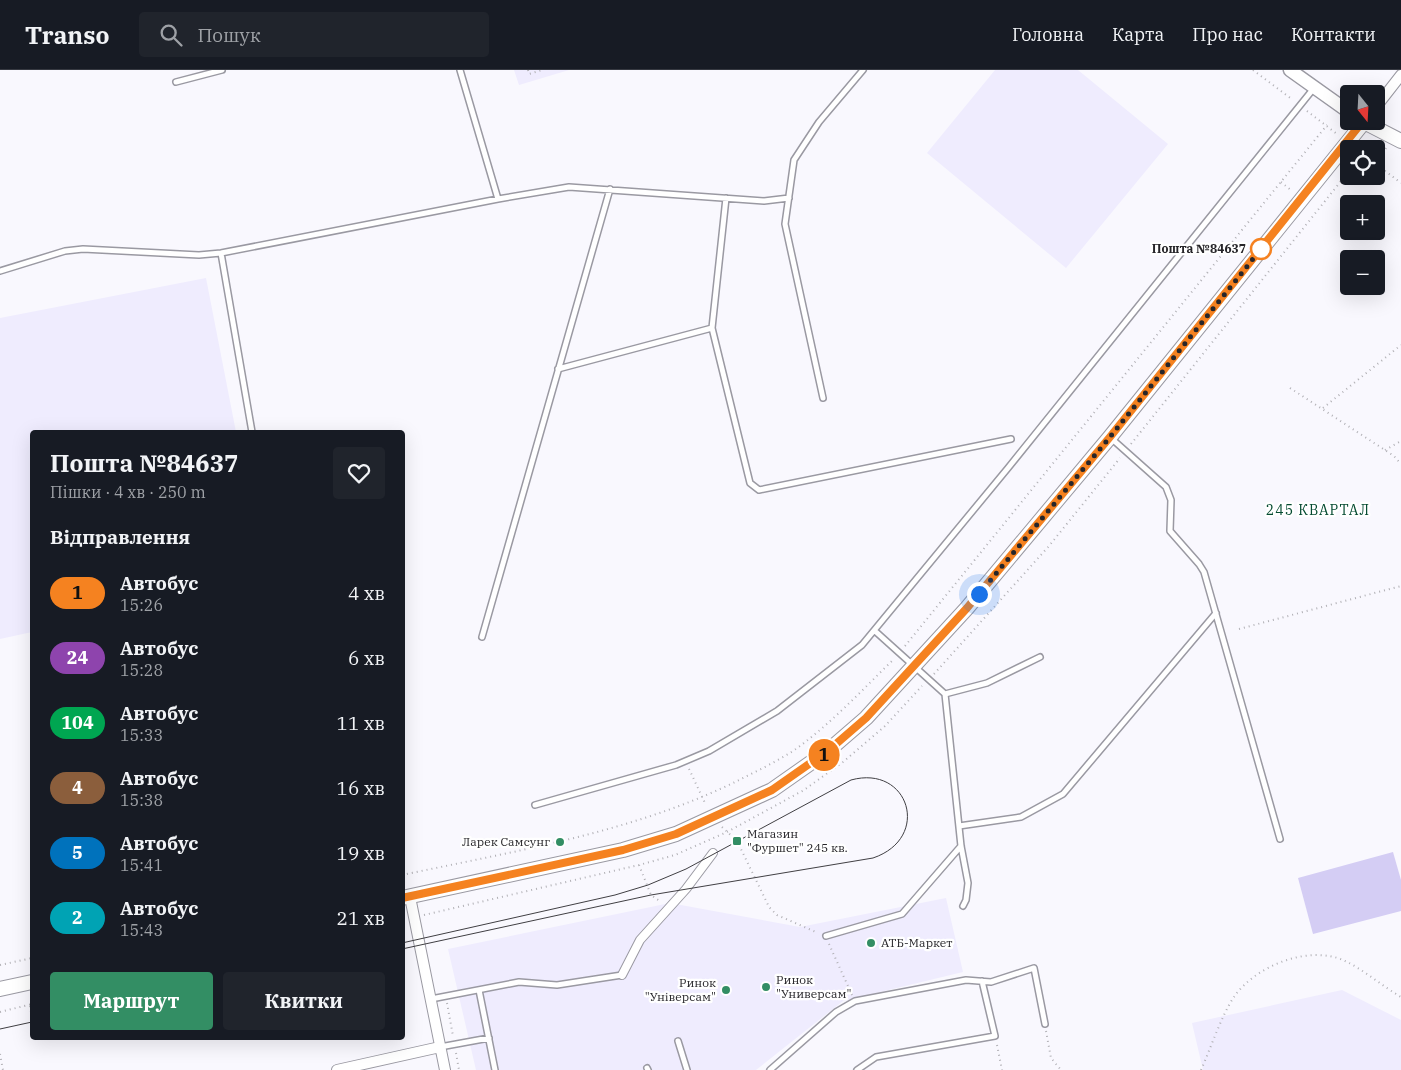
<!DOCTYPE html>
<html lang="uk">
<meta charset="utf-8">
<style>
body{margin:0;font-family:"IBM Plex Serif",serif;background:#20242c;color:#f1f3f6;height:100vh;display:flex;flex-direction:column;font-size:19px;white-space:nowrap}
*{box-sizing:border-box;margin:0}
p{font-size:16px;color:#9ea1a6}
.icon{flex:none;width:28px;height:28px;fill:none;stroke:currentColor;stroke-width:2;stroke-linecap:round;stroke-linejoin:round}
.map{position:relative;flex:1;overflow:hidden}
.side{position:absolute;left:30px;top:360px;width:375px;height:610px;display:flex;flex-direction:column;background:#171b24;border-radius:5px;box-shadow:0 5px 20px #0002}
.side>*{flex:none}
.badge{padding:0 10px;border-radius:16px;font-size:18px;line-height:32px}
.needle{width:32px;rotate:162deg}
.controls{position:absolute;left:1340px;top:15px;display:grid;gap:10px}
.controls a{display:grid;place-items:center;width:45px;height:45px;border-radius:5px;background:#171b24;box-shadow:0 5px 20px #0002;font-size:25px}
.you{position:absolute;width:25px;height:25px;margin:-12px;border:4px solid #fff;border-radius:50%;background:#1a73e8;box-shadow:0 0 0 8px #1a73e833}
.map>.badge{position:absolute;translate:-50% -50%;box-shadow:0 0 0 2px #fff}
h2{padding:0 20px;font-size:19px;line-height:45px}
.round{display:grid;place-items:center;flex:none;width:52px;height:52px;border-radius:5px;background:#20242c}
.summary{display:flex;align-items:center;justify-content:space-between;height:85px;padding:0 20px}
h1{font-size:24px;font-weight:700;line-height:38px}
.button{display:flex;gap:10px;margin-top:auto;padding:10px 20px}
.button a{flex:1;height:58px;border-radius:5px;background:#338e64;color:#fff;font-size:20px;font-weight:700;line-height:58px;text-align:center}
.button a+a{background:#20242c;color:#f1f3f6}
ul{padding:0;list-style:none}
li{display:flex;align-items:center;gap:15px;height:65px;padding:0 20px}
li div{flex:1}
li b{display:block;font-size:19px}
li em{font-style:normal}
li .badge{min-width:55px;font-weight:700;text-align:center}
header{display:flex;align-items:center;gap:30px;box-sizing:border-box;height:70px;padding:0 25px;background:#171b24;border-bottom:1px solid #363941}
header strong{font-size:24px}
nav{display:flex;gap:28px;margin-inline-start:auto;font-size:18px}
.search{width:350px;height:45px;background:#20242c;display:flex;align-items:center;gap:12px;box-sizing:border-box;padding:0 18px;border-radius:5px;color:#9ea1a6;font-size:19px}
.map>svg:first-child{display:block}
</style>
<header>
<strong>Transo</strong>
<div class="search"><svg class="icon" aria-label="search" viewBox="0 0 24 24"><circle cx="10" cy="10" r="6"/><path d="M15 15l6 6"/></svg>Пошук</div>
<nav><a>Головна</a><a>Карта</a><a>Про нас</a><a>Контакти</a></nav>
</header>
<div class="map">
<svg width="1401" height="1000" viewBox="0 0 1401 1000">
<rect width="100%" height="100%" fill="#f9f8fe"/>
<path fill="#efecfe" d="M 514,0 L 569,0 L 519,15 Z
M 995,0 L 1078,0 L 1168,74 L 1066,198 L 927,83 Z
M 206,208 L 236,362 L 32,362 L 32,562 L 0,569 L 0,248 Z
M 946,828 L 963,902 L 843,931 L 756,1000 L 476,1000 L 448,879 L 670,833 L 800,857 Z
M 1342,920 L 1401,950 L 1401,1000 L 1203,1000 L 1192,953 Z"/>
<path fill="#d4cdf4" d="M 1393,782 L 1401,810 L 1401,841 L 1313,864 L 1298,808 Z"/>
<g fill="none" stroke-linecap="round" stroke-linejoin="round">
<g stroke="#9a99a2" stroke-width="8">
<path id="service" d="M 460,0 L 498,129
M 176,12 L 222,0
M 726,128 L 712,258 L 750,413 L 759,420 L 1011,369
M 221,183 L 252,362
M 0,201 L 65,181 L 83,179 L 199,185 L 221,183 L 498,129 L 569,117 L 764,131 L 789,128
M 558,299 L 712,258
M 823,328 L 785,154 L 794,90 L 819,52 L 863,0
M 1112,369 L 1166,417 L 1171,430 L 1170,461 L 1199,494 L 1204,502 L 1280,769
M 875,561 L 945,624 L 961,776 L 968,813 L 966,830 L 963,836
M 482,567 L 610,119
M 945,624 L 987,613 L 1040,587
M 535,735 L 676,695 L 709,681 L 777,641 L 862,575 L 1008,398 L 1314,18
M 959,756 L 1021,747 L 1063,724 L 1216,543
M 826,866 L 902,844 L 961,776
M 479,920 L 495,1000
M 431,929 L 519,912 L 557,915 L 622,905
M 678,971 L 687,1000
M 440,977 L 489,968
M 647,998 L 648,1000
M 770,1000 L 836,942 L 855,931 L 966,910 L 991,912 L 1034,898 L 1045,954
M 857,1000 L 876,987 L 995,966 L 982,911"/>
</g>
<g stroke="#9a99a2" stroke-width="10">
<path id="pedestrian" d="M 622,905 L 640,870 L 686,819 L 713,783"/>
</g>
<g stroke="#9a99a2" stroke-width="12">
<path id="minor" d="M 1376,37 L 1401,5
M 410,827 L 445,1000
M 337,1000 L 440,977"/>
</g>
<g stroke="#9a99a2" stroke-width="15">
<path id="tertiary" d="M 1290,0 L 1349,42"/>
</g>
<g stroke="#9a99a2" stroke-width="16">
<path id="secondary" d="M 402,828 L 623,780 L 676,764 L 772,720 L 829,680 L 866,648 L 967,538 L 1110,367 L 1364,52 L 1401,71
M 0,919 L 32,912"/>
</g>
<path stroke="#b1b0b5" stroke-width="2" stroke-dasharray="1 4" stroke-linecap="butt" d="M 528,0 L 529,4 L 542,0
M 1253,0 L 1293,30
M 1307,41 L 1337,64
M 1386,78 L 1376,94 L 1401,113
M 1281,112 L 1292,121
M 1290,318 L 1394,386 L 1401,394
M 1323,338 L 1401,275
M 1131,374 L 1349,101
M 1385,380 L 1401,371
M 1239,559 L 1401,516
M 905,576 L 1327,55
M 934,604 L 1049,476 L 1120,388
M 689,699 L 706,735
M 722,757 L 737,771 L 769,837 L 777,845 L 818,863
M 639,795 L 651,825 L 661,832
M 402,805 C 515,781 629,763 733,713 C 753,703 774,693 793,681 C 830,655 861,621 894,589
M 424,845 L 639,795 L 675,785 L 727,762 L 804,720 L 843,692 L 885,656 L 922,616
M 829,874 L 852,925
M 0,895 L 32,888
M 447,933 L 453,966
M 30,936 L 32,948
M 0,942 L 32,934
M 1046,961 L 1051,988 L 1061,1000
M 997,975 L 1002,1000
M 456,983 L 459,1000
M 0,984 L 3,1000
M 1201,1000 C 1210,980 1222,944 1234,927 C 1255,896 1308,875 1343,890 C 1363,899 1382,916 1401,927"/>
<use href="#service" stroke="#fff" stroke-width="5"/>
<use href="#pedestrian" stroke="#fff" stroke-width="8"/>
<use href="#minor" stroke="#fff" stroke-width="10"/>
<use href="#tertiary" stroke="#fff" stroke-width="12"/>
<use href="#secondary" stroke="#fff" stroke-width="14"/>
<path stroke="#403f43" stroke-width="1" d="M 402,873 L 615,825 L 648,815 L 686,799 L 851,710 C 909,694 932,768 873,788 L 651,825 L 402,879
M 0,959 L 32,952"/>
</g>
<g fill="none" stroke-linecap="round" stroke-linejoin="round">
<g stroke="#fff" stroke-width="11">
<path id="line" d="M 402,828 L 623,780 L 676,764 L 772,720 L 829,680 L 866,648 L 967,538 L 1110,367 L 1363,51"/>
</g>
<use href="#line" stroke="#f58220" stroke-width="8"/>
<path stroke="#27262a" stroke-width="5" stroke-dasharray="0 9" d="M 979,524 L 1110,367 L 1261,179"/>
</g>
<circle fill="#fff" stroke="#f58220" stroke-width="2.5" cx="1261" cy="179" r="10"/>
<g fill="#338e64" stroke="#fff" stroke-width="2">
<rect x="732" y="766" width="10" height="10" rx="2.5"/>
<circle cx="560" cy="772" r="5"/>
<circle cx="871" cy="873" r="5"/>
<circle cx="766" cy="917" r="5"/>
<circle cx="726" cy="920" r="5"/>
</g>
<g text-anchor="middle" stroke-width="4.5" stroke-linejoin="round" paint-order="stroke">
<g font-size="12" font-weight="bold" fill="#27262a" stroke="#fff" text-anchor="end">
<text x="1246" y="183">Пошта №84637</text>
</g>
<g font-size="12" fill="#27262a" stroke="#fff" text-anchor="start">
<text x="747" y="768">Магазин<tspan x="747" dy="14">"Фуршет" 245 кв.</tspan></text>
<text x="550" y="776" text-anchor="end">Ларек Самсунг</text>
<text x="881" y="877">АТБ-Маркет</text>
<text x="776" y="914">Ринок<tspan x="776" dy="14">"Универсам"</tspan></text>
<text x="716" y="917" text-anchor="end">Ринок<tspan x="716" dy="14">"Універсам"</tspan></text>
</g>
<g font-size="14" letter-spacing="1" fill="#054b30" stroke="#fff">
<text x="1318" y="445">245 КВАРТАЛ</text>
</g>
</g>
</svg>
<div class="controls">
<a><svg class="needle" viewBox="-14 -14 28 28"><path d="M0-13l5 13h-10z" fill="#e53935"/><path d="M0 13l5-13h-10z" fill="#9ea1a6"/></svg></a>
<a><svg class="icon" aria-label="locate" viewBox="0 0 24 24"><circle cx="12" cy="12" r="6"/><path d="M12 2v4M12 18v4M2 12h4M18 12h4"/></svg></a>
<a>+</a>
<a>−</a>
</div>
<div class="you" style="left:979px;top:524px"></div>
<b class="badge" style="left:824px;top:685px;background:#f58220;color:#111">1</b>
<section class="side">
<div class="summary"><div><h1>Пошта №84637</h1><p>Пішки · 4 хв · 250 m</p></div><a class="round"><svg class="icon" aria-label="heart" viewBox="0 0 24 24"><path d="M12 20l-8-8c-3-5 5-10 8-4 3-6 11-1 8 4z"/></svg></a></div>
<h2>Відправлення</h2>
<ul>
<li><span class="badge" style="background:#f58220;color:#111">1</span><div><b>Автобус</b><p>15:26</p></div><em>4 хв</em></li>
<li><span class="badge" style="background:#8e44ad;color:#fff">24</span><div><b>Автобус</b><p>15:28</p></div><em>6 хв</em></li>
<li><span class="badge" style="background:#00a651;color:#fff">104</span><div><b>Автобус</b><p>15:33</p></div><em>11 хв</em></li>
<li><span class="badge" style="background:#8b5e3c;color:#fff">4</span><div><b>Автобус</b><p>15:38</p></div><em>16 хв</em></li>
<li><span class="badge" style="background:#0072bc;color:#fff">5</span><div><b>Автобус</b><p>15:41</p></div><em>19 хв</em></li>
<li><span class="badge" style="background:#00a3b4;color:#fff">2</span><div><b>Автобус</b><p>15:43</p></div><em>21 хв</em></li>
</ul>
<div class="button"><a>Маршрут</a><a>Квитки</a></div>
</section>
</div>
